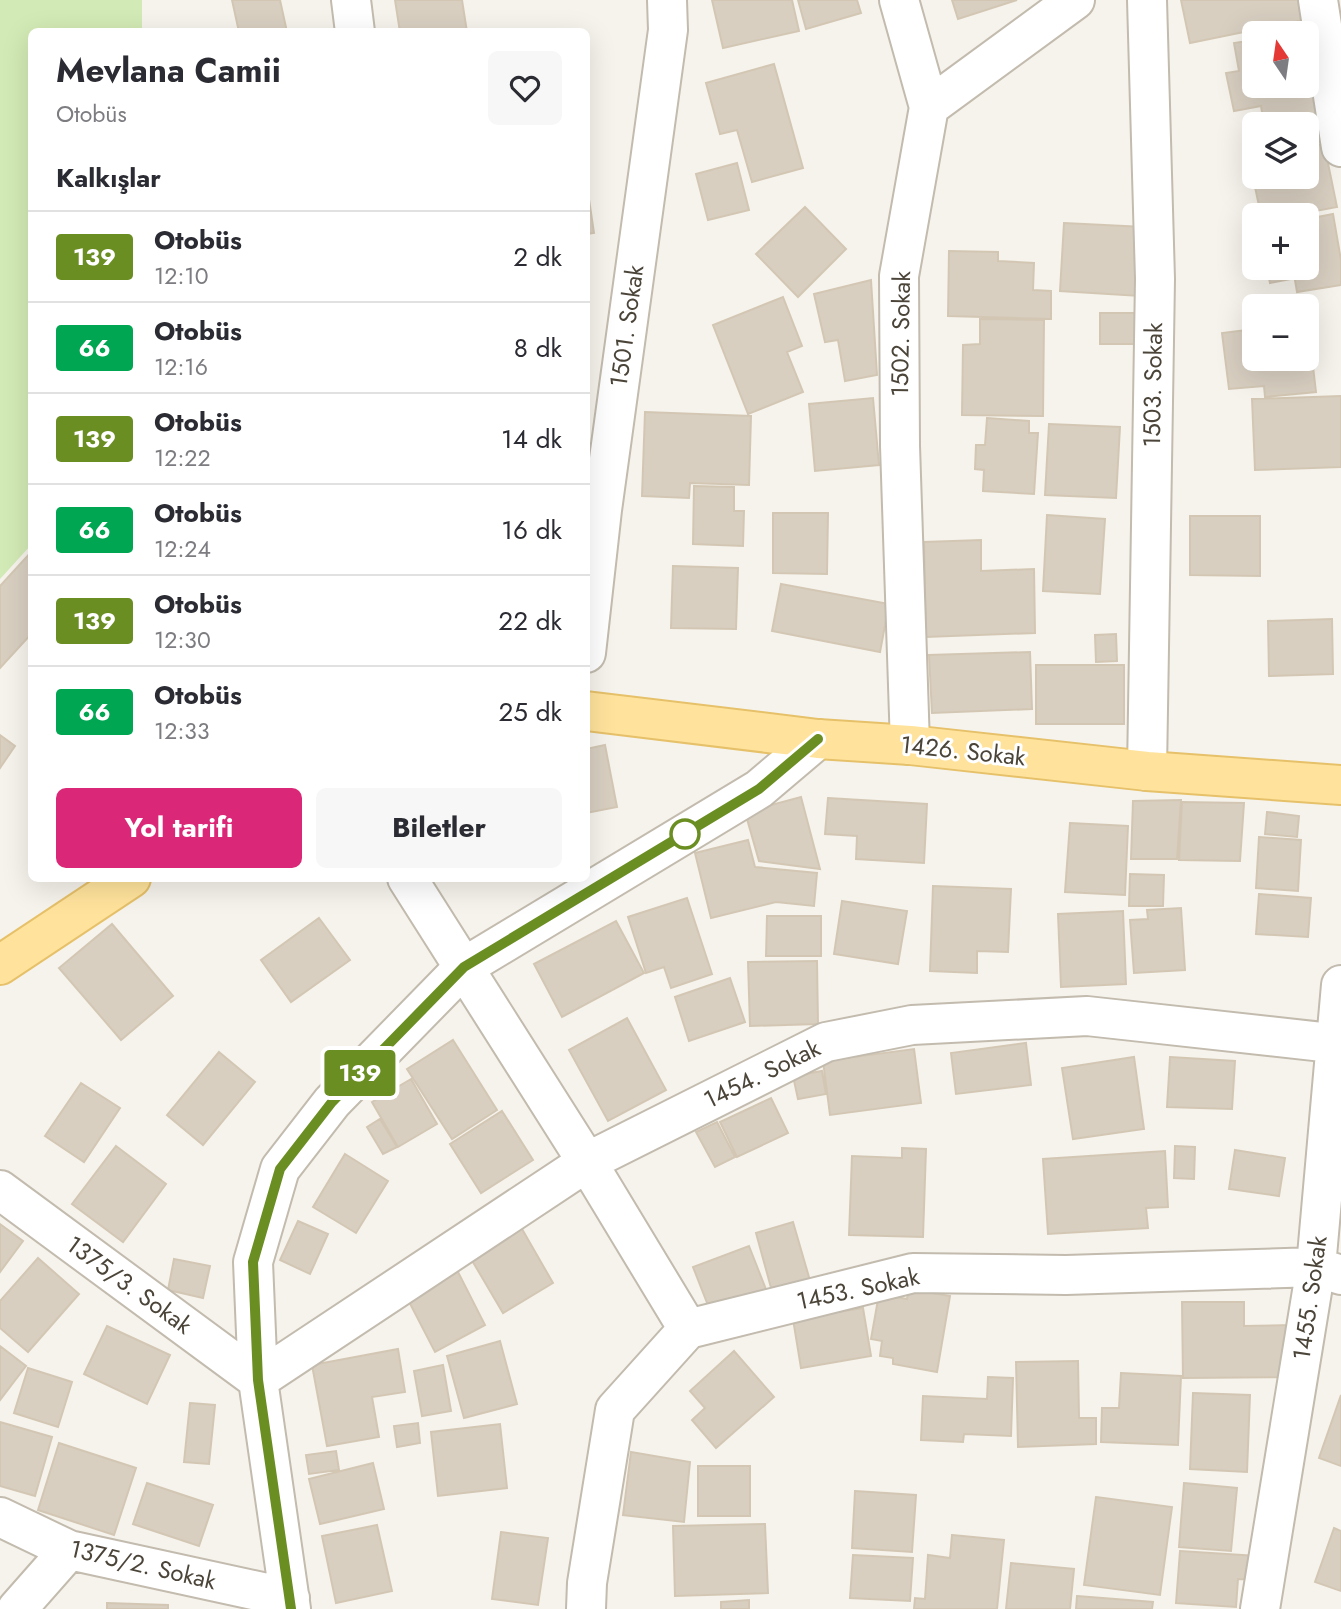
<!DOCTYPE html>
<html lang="tr">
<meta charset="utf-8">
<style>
body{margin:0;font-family:Jost,sans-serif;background:#f7f7f7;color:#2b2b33;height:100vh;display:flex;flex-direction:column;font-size:26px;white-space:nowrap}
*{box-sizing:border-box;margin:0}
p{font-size:23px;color:#7c7c81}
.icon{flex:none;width:38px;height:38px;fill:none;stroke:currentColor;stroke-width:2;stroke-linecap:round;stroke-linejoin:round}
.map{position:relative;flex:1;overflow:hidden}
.drawer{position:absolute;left:28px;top:28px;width:562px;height:854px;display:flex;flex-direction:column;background:#fff;border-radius:10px;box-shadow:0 7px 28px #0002}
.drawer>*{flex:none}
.badge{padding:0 14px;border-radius:5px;font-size:24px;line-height:46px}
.needle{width:46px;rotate:347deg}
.controls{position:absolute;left:1242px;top:21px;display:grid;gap:14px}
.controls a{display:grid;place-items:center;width:77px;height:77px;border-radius:10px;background:#fff;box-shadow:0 7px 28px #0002;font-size:35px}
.map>.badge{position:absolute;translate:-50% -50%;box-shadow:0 0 0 4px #fff}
h2{padding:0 28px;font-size:26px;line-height:63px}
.round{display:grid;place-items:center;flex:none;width:74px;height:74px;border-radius:10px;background:#f7f7f7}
.headline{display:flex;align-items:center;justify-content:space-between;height:119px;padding:0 28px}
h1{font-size:33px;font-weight:700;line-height:52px}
.primary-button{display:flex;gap:14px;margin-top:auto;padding:14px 28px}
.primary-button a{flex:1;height:80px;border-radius:10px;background:#db2777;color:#fff;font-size:28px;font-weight:700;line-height:80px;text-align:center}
.primary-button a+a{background:#f7f7f7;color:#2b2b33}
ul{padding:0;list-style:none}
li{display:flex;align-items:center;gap:21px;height:91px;padding:0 28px;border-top:2px solid #e1e1e2}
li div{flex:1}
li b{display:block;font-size:26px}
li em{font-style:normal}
li .badge{min-width:77px;font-weight:700;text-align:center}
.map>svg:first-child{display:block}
</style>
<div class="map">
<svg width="1341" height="1609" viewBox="0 0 1341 1609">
<rect width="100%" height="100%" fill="#f6f3ec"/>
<path fill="#d2eab5" d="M 0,0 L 142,0 L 142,31 L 32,32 L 31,545 L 0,579 Z"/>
<path fill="#d8cfc1" stroke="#d3c7b4" stroke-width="2" d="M 232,0 L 280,0 L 287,32 L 239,32 Z
M 395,0 L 462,0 L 467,32 L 400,32 Z
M 712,0 L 792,0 L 799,31 L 723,48 Z
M 798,0 L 857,0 L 861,13 L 806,29 Z
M 952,0 L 1017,0 L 958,19 Z
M 1181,0 L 1304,0 L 1308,19 L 1190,43 Z
M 1307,34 L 1323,119 L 1295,124 L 1264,124 L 1261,106 L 1234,111 L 1226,73 L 1239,71 L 1234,43 L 1255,40 L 1255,86 L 1307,86 Z
M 774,64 L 803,168 L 752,182 L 737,130 L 720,134 L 706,83 Z
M 1324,144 L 1337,207 L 1294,215 L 1261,215 L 1249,159 L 1255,158 L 1255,177 L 1307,177 L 1307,147 Z
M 737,163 L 749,210 L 708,220 L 696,174 Z
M 586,179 L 594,233 L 586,234 Z
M 805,207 L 846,249 L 798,297 L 756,254 Z
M 1333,214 L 1341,260 L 1341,285 L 1297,292 L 1293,268 L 1307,268 L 1307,219 Z
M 1064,223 L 1144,227 L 1140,296 L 1060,291 Z
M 949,251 L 998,252 L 998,261 L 1034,263 L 1033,290 L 1051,291 L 1051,319 L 948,316 Z
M 1267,268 L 1289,268 L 1291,279 L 1270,283 Z
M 871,280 L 877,375 L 845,381 L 838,340 L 825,342 L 814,294 Z
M 783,297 L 802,346 L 787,352 L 803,392 L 748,414 L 713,325 Z
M 1100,313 L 1137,313 L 1137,344 L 1100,344 Z
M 980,319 L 1044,320 L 1043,416 L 962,415 L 963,345 L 980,344 Z
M 1308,324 L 1316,392 L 1265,397 L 1264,386 L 1229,389 L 1222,333 L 1255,329 L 1255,359 L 1307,359 Z
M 1341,396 L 1341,467 L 1255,470 L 1252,399 Z
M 873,398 L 879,465 L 815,471 L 809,404 Z
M 645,412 L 751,416 L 749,485 L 690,483 L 689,498 L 642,496 Z
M 987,418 L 1029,421 L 1029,433 L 1038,433 L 1034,494 L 983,491 L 984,470 L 975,469 L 976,445 L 985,445 Z
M 1049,424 L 1120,427 L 1116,498 L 1045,495 Z
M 694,486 L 734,487 L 734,511 L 744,511 L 743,546 L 693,544 Z
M 773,513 L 828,513 L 827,574 L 773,573 Z
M 1047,515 L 1105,519 L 1100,594 L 1043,591 Z
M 1190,516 L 1260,516 L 1260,576 L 1190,575 Z
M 981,540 L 981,571 L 1034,569 L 1035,633 L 926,637 L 924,542 Z
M 32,551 L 32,633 L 0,668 L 0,586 Z
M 673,566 L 738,568 L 736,629 L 671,628 Z
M 781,584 L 889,604 L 880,652 L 772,631 Z
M 1332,619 L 1333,674 L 1269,676 L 1268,621 Z
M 1116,634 L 1117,661 L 1096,662 L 1095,635 Z
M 1030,652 L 1032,709 L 932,713 L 929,655 Z
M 1036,665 L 1124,665 L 1124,724 L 1036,724 Z
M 0,735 L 15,746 L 0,768 Z
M 605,745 L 617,807 L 586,813 L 586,749 Z
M 801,797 L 820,869 L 759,861 L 745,812 Z
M 828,798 L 927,804 L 924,863 L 856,859 L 857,836 L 825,834 Z
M 1181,800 L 1177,859 L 1131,859 L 1133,801 Z
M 1182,802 L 1244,803 L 1240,861 L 1179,860 Z
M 1267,812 L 1299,816 L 1297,837 L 1265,834 Z
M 1070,823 L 1128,826 L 1125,895 L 1065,892 Z
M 1259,837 L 1301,840 L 1298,891 L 1256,888 Z
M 748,840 L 755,867 L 817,873 L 814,906 L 776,902 L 711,918 L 695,853 Z
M 1130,874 L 1164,875 L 1163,906 L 1129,906 Z
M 933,886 L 1011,889 L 1008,952 L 977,951 L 977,973 L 930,971 Z
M 1259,894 L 1311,898 L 1308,937 L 1256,934 Z
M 687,898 L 712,974 L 671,988 L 664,967 L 646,973 L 628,917 Z
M 842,901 L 907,911 L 898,964 L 834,954 Z
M 1181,908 L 1185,970 L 1134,973 L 1130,920 L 1148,919 L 1147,910 Z
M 1123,911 L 1126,984 L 1061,987 L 1058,914 Z
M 767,916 L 821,916 L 821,956 L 766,956 Z
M 319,918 L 350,960 L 291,1002 L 261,960 Z
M 616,921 L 644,973 L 562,1017 L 534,964 Z
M 112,924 L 173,996 L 121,1040 L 59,968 Z
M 817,961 L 818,1024 L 750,1026 L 748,962 Z
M 730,978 L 745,1022 L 689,1041 L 675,997 Z
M 627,1018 L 666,1090 L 608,1121 L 569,1050 Z
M 453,1040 L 497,1110 L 452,1139 L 407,1069 Z
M 1026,1043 L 1031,1085 L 956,1094 L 951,1053 Z
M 914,1049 L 921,1103 L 830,1115 L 823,1061 Z
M 219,1052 L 255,1082 L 203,1145 L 167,1115 Z
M 1134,1057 L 1144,1129 L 1073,1139 L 1062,1068 Z
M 1170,1057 L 1235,1061 L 1232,1109 L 1167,1107 Z
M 822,1071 L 826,1094 L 798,1099 L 793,1076 Z
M 411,1079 L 437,1124 L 398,1147 L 372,1102 Z
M 81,1083 L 120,1108 L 84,1162 L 45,1136 Z
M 771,1098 L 788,1133 L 737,1157 L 720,1122 Z
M 502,1111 L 533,1160 L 481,1193 L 450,1144 Z
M 380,1119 L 397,1147 L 383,1154 L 367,1127 Z
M 717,1122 L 735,1157 L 715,1167 L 696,1132 Z
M 116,1146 L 166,1184 L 123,1242 L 72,1204 Z
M 1175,1146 L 1195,1147 L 1194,1179 L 1174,1178 Z
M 902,1148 L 926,1149 L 923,1237 L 849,1235 L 852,1156 L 902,1158 Z
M 1235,1150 L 1285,1158 L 1279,1196 L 1229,1189 Z
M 1165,1151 L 1168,1207 L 1146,1208 L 1148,1228 L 1048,1234 L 1043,1159 Z
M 345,1154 L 388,1181 L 356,1233 L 313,1207 Z
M 298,1221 L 328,1234 L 310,1274 L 280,1260 Z
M 518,1222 L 553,1283 L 503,1313 L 467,1252 Z
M 793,1222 L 811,1284 L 773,1295 L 756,1233 Z
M 0,1224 L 23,1241 L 0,1272 Z
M 749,1246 L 767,1292 L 711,1313 L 693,1267 Z
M 38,1258 L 79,1294 L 28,1352 L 0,1328 L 0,1301 Z
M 174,1259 L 210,1266 L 203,1298 L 168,1290 Z
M 456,1268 L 485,1325 L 435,1352 L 405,1294 Z
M 909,1289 L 950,1296 L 937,1372 L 893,1364 L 893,1358 L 880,1356 L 882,1341 L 871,1339 L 879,1294 L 907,1299 Z
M 1182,1302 L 1244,1302 L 1244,1326 L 1293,1325 L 1294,1377 L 1183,1378 Z
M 863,1308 L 871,1356 L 801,1368 L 793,1319 Z
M 107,1326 L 170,1355 L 147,1404 L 84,1374 Z
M 500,1341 L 517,1404 L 464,1418 L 447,1356 Z
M 0,1346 L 26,1366 L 0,1400 Z
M 398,1349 L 405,1392 L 372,1397 L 379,1437 L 327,1446 L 312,1365 Z
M 734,1351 L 774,1397 L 716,1448 L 692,1420 L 705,1408 L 690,1391 Z
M 1078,1361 L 1079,1418 L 1096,1418 L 1096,1444 L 1018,1447 L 1016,1362 Z
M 443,1365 L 451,1411 L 422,1416 L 414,1371 Z
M 28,1368 L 72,1382 L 58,1427 L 14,1413 Z
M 1121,1373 L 1181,1376 L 1178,1445 L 1101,1442 L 1102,1408 L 1119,1408 Z
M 988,1377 L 1013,1378 L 1011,1436 L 964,1434 L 963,1442 L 921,1440 L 923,1396 L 987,1399 Z
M 1193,1393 L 1250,1395 L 1247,1472 L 1190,1469 Z
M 1341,1395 L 1341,1466 L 1319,1458 Z
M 190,1403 L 215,1405 L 209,1464 L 184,1462 Z
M 0,1422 L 52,1437 L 35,1496 L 0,1486 Z
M 418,1423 L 420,1443 L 397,1447 L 394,1426 Z
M 500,1424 L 507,1488 L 438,1496 L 431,1432 Z
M 59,1443 L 136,1468 L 114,1535 L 38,1510 Z
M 336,1451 L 339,1470 L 309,1474 L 306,1455 Z
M 631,1452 L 690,1462 L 684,1522 L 623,1515 Z
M 373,1463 L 384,1509 L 320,1524 L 309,1479 Z
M 698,1466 L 750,1466 L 750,1516 L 698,1516 Z
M 147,1483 L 213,1505 L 199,1546 L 133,1524 Z
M 1184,1483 L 1237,1488 L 1231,1551 L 1179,1547 Z
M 855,1491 L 916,1495 L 912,1552 L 852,1548 Z
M 1096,1497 L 1172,1507 L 1160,1595 L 1084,1585 Z
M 765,1524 L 768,1593 L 675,1596 L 673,1526 Z
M 377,1525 L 392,1591 L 336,1603 L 322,1536 Z
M 1334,1528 L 1341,1531 L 1341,1591 L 1315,1582 Z
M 501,1532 L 548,1538 L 538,1605 L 492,1599 Z
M 952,1535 L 1004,1540 L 997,1609 L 914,1609 L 915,1598 L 925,1599 L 928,1555 L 950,1558 Z
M 1180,1551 L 1257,1556 L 1256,1580 L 1238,1579 L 1236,1607 L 1176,1603 Z
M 853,1555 L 913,1558 L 910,1601 L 850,1598 Z
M 1011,1563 L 1074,1569 L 1070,1609 L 1006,1609 Z
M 1077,1596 L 1153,1602 L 1152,1609 L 1076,1609 Z
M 749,1600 L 749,1609 L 721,1609 L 721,1602 Z
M 107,1603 L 168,1605 L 168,1609 L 107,1609 Z"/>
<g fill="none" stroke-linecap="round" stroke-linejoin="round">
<g stroke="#c2bbae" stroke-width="42">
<path id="minor" d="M 351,0 L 355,32
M 899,0 L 929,107
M 1147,0 L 1155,279 L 1147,771
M 1318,0 L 1341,147
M 586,653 L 602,510 L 668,30 L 667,0
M 910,745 L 900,446 L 899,276 L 929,107 L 1075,0
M 407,878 L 587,1162 L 688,1329
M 0,1190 L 258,1380 L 587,1162 L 826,1042 L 912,1025 L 1087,1016 L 1341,1044
M 0,1517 L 69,1550 L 290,1598
M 17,1609 L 69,1550
M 291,1609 L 258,1380 L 253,1262 L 280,1169 L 332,1102 L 464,967 L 759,789 L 818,739
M 586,1609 L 587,1583 L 615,1410 L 688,1329 L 913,1273 L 1066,1275 L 1316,1267 L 1341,1275
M 1260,1609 L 1316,1267 L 1341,985"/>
</g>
<g stroke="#e6c16a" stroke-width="42">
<path id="major" d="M 586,711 L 818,739 L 910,745 L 1147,771 L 1341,785
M 0,965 L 131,878"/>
</g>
<use href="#minor" stroke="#fff" stroke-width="38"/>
<use href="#major" stroke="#ffe39c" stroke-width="38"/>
</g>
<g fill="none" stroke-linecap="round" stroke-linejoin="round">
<g stroke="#fff" stroke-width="16">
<path id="line" d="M 291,1609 L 258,1380 L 253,1262 L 280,1169 L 332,1102 L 464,967 L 759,789 L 818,739"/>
</g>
<use href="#line" stroke="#6b8e23" stroke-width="10"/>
</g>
<circle fill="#fff" stroke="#6b8e23" stroke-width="3.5" cx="685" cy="834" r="14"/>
<g text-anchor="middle" stroke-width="6" stroke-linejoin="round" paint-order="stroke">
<g font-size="24" fill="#4b4439" stroke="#fff">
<text transform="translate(627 326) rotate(-82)" y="8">1501. Sokak</text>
<text transform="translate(901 334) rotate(-89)" y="8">1502. Sokak</text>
<text transform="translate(1153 385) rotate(-89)" y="8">1503. Sokak</text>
<text transform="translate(963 751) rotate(6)" y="8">1426. Sokak</text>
<text transform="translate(762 1074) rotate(-26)" y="8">1454. Sokak</text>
<text transform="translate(129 1285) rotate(36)" y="8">1375/3. Sokak</text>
<text transform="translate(858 1289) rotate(-12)" y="8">1453. Sokak</text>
<text transform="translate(1310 1298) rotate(-82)" y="8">1455. Sokak</text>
<text transform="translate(143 1565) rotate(13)" y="8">1375/2. Sokak</text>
</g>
</g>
</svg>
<div class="controls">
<a><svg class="needle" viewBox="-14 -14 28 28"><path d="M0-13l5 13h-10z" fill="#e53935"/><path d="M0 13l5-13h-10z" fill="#7c7c81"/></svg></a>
<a><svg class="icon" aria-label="layers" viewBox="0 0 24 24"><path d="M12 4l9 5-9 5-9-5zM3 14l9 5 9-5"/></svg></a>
<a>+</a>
<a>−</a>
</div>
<b class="badge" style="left:360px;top:1073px;background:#6b8e23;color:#fff">139</b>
<section class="drawer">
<div class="headline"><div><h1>Mevlana Camii</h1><p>Otobüs</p></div><a class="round"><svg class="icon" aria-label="heart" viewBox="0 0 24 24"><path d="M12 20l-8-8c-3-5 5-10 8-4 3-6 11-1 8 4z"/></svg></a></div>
<h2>Kalkışlar</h2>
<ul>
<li><span class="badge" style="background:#6b8e23;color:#fff">139</span><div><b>Otobüs</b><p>12:10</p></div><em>2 dk</em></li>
<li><span class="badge" style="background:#00a651;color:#fff">66</span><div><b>Otobüs</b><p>12:16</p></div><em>8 dk</em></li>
<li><span class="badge" style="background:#6b8e23;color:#fff">139</span><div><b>Otobüs</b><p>12:22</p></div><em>14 dk</em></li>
<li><span class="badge" style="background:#00a651;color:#fff">66</span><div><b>Otobüs</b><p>12:24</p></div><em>16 dk</em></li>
<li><span class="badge" style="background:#6b8e23;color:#fff">139</span><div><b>Otobüs</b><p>12:30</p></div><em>22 dk</em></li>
<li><span class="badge" style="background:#00a651;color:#fff">66</span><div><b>Otobüs</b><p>12:33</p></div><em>25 dk</em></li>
</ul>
<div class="primary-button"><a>Yol tarifi</a><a>Biletler</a></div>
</section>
</div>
